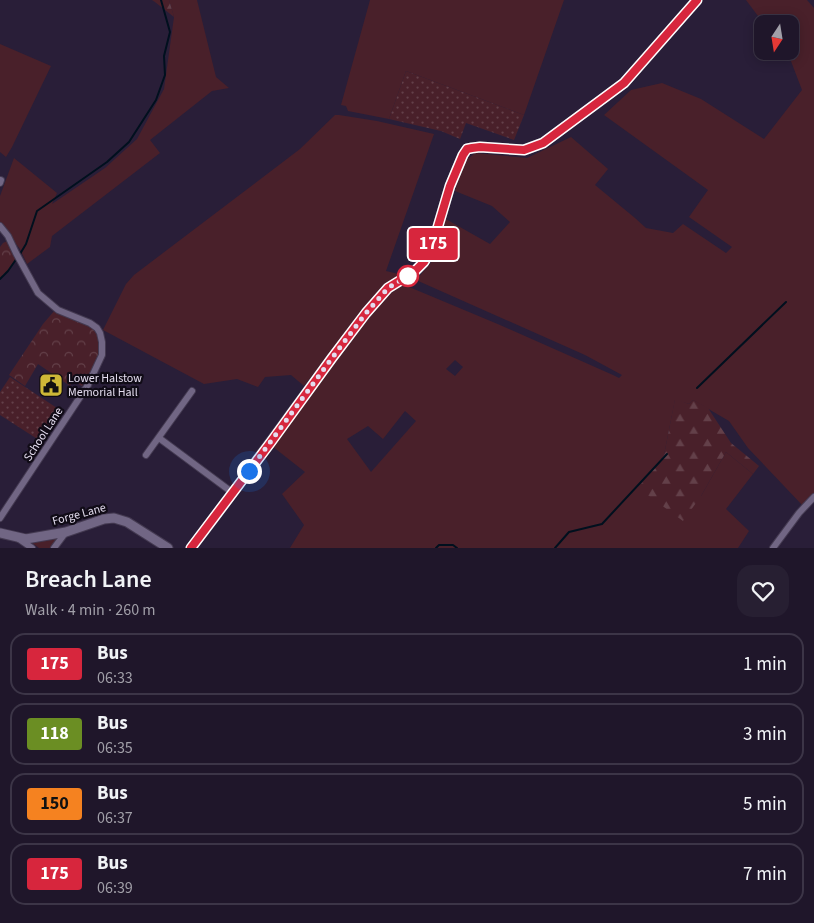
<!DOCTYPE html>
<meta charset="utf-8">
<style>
body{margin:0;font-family:"Source Sans 3",sans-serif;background:#271f32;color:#f1f3f6;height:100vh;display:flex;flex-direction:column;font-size:19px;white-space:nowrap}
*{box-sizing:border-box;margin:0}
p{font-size:16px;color:#a19fa8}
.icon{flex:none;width:28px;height:28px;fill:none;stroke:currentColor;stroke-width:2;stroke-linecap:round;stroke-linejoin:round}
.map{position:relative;height:548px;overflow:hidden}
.panel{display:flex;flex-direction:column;background:#1f162a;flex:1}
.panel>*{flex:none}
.badge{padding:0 10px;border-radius:4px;font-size:18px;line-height:32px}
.needle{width:32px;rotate:192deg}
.tools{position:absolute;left:754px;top:15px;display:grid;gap:10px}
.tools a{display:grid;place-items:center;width:45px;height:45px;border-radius:10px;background:#1f162a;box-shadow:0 2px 12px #0003,0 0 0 1px #3c3547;font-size:25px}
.you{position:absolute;width:25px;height:25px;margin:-12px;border:4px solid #fff;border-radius:50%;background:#1a73e8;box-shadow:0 0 0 8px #1a73e833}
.map>.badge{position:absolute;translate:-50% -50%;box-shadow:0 0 0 2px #fff}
.round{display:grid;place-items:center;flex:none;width:52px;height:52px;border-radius:15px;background:#271f32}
.head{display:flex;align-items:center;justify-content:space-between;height:85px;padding:0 25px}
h1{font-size:24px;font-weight:600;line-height:38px}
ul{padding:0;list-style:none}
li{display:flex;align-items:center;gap:15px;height:62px;margin:0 10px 8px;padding:0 15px;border:2px solid #3c3547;border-radius:15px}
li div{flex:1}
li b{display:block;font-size:19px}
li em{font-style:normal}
li .badge{min-width:55px;font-weight:700;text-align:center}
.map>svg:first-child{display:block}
</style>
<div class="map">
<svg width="814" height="548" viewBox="0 0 814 548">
<defs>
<pattern id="forest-firs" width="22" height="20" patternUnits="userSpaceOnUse" patternTransform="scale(1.25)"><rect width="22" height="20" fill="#49202a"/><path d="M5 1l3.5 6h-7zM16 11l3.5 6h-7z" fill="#634049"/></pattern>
<pattern id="park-crowns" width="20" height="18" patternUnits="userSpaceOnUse" patternTransform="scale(1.25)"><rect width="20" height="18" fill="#49202a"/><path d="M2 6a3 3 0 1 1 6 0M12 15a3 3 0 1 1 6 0" fill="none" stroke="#634049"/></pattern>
<pattern id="garden-dots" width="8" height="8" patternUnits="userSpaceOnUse" patternTransform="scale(1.25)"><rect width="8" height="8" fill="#49202a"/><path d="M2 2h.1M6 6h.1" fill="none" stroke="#634049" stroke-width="1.8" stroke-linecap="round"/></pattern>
</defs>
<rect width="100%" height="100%" fill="#291e38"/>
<path fill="#49202a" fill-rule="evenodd" d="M 169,0 L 197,0 L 216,77 L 229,88 L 212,91 L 150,140 L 160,153 L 52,236 L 50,247 L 27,264 L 20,249 L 0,224 L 0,196 L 14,158 L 57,193 L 52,204 L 105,168 L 137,139 L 164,89 L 174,17 Z
M 370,0 L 564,0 L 524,115 L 406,71 L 389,119 L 348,111 L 346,106 L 341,105 Z
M 746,0 L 807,0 L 814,8 L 814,494 L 803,506 L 748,448 L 729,421 L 693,400 L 689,404 L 675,400 L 664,455 L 701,496 L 726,452 L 753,474 L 726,509 L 749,531 L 738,548 L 290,548 L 304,525 L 282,494 L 305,472 L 272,446 L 318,385 L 347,344 L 388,294 L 402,284 L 500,325 L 613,375 L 619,378 L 622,375 L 585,355 L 416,280 L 434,259 L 444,218 L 490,244 L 510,222 L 492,206 L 455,191 L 464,162 L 475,153 L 527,158 L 571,137 L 608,169 L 595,185 L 635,218 L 646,228 L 673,233 L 683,224 L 726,253 L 732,247 L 689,217 L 708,190 L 604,115 L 631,90 L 662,83 L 701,99 L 764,139 L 802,90 L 789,56 L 785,51 L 790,51 L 790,24 L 764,24 ZM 455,360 L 463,367 L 455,376 L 446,369 ZM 405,411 L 416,421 L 371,472 L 347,439 L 368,426 L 383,439 Z
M 0,44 L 51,66 L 12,147 L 6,157 L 0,152 Z
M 335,115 L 339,115 L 377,121 L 434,134 L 386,271 L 403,275 L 383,287 L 304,386 L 291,375 L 265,377 L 258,387 L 237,379 L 204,384 L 103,330 L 126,284 L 134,275 L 300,149 Z
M 60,537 L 51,548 L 39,548 L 31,542 Z"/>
<path fill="url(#forest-firs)" d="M 152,0 L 169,0 L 174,17 L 155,2 Z
M 675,399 L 689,404 L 693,400 L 708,408 L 731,443 L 759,466 L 753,474 L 726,452 L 701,496 L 683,521 L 638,488 L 664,455 Z"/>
<path fill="url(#park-crowns)" d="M 7,241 L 16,259 L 8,271 L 0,279 L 0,247 L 3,243 Z
M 55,310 C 68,315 83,319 94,328 C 110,342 91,373 82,386 L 73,381 L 70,386 L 38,364 L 25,386 L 9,375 L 43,324 Z"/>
<path fill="url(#garden-dots)" d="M 406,71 L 524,115 L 514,140 L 466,123 L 460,139 L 441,131 L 389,119 Z
M 10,377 L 63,412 L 42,442 L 0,415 L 0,392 Z"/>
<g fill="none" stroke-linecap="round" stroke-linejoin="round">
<path stroke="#00101e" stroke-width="2" d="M 20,254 L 26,244 L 37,211 L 107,162 L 129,142 L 156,100 L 165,75 L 164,56 L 170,32 L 161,0
M 0,279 L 8,271 L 17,258
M 697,388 L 786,302
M 436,548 L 439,545 L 453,545 L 457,548
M 555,548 L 569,532 L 602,524 L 667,454"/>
<g stroke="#443a51" stroke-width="8">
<path id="street" d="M 0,183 L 1,180
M 0,226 L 8,236 L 16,253 L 38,293 L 58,310 L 90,323 L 97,328 L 100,333 L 102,342 L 102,355 L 88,385 L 0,518
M 159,438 L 233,493
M 146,455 L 192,391
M 19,539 L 32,548
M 54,548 L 66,532
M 773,548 L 799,513 L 814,497"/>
</g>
<g stroke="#443a51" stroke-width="11">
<path id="secondary" d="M 0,533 L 26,539 L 66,532 L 104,519 L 114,518 L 127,522 L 168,548
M 191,548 L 214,518 L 332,358 L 366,313 L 388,288 L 414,273 L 424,262 L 431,250 L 450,186 L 463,155 L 467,149 L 472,148 L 480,147 L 524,150 L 543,143 L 624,83 L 697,0"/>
</g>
<use href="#street" stroke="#716684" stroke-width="6"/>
<use href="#secondary" stroke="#716684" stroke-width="9"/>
</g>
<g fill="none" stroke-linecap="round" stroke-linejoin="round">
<g stroke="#fff" stroke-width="11">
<path id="line" d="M 191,548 L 271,442 L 332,358 L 366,313 L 388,288 L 414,272 L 424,262 L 431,250 L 450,186 L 463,155 L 467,149 L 472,148 L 480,147 L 524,150 L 543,143 L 624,83 L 697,0"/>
</g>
<use href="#line" stroke="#d7263d" stroke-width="8"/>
<path stroke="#e3dcee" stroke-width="5" stroke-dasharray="0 9" d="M 249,471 L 332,358 L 366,313 L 388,288 L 414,272 L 408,276"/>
</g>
<defs>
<g id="civic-square" transform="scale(1.25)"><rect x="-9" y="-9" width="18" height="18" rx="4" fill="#ceb837" stroke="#100b16"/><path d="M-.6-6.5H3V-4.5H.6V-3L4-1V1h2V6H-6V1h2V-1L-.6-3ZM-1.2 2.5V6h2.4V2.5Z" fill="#111"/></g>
</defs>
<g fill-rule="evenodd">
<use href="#civic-square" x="51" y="385"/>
</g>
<circle fill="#fff" stroke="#d7263d" stroke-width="2.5" cx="408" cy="276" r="10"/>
<g text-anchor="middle" stroke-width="4.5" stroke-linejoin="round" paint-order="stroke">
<g font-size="12" fill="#e3dcee" stroke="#100b16" text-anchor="start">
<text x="68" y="382">Lower Halstow<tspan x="68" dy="14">Memorial Hall</tspan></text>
</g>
<g font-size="12" fill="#e3dcee" stroke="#100b16">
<text transform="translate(43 434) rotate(-57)" y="4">School Lane</text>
<text transform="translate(79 514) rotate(-15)" y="4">Forge Lane</text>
</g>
</g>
</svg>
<div class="tools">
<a><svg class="needle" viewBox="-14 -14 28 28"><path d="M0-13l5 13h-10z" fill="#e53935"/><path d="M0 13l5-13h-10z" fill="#a19fa8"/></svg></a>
</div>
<div class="you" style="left:249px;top:471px"></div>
<b class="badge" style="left:433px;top:244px;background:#d7263d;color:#fff">175</b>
</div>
<section class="panel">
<div class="head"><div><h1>Breach Lane</h1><p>Walk · 4 min · 260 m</p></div><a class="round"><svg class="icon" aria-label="heart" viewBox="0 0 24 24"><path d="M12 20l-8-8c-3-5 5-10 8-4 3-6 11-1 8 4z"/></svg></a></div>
<ul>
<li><span class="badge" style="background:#d7263d;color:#fff">175</span><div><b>Bus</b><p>06:33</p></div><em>1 min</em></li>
<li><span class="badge" style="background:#6b8e23;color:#fff">118</span><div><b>Bus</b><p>06:35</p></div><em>3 min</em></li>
<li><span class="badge" style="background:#f58220;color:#111">150</span><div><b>Bus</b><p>06:37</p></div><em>5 min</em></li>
<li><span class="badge" style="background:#d7263d;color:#fff">175</span><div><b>Bus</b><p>06:39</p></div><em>7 min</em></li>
</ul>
</section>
